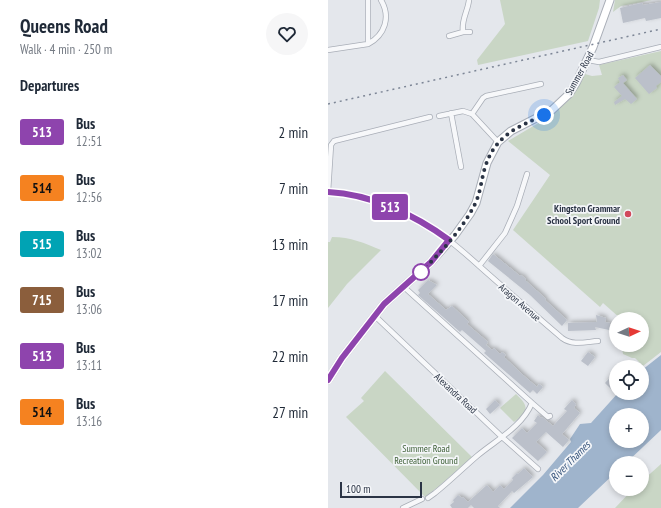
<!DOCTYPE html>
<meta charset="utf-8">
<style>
body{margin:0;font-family:"PT Sans Narrow",sans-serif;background:#f6f6f7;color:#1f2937;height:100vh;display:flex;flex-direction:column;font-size:15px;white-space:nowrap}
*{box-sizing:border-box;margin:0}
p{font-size:13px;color:#747a83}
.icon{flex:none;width:22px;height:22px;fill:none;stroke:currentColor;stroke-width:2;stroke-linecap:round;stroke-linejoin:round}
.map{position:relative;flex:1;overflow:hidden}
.panel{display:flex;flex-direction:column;background:#fff;width:328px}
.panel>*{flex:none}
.badge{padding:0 8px;border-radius:3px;font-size:14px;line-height:26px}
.needle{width:26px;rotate:86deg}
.controls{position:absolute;left:281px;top:312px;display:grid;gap:8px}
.controls a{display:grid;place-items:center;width:40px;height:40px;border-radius:50%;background:#fff;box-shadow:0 2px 6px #0003;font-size:20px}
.scale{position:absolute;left:12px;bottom:10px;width:82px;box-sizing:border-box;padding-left:4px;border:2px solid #2b3445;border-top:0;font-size:11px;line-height:14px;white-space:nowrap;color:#2b3445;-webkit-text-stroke:3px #f4f6f9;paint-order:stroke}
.you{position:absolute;width:20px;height:20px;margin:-10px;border:3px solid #fff;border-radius:50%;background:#1a73e8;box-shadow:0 0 0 6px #1a73e833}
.map>.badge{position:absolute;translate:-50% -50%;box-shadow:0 0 0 2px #fff}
h2{padding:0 20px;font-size:15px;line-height:36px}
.round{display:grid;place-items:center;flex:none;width:42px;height:42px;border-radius:21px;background:#f6f6f7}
.summary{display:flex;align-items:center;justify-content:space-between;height:68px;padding:0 20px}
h1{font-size:19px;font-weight:600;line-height:30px}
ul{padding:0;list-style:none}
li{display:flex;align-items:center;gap:12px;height:56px;padding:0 20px}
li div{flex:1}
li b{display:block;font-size:15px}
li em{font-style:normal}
li .badge{min-width:44px;font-weight:700;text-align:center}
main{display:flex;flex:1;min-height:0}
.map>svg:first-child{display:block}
</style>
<main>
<section class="panel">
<div class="summary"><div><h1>Queens Road</h1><p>Walk · 4 min · 250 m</p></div><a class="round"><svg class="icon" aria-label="heart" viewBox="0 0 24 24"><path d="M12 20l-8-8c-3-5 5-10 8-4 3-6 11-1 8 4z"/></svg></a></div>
<h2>Departures</h2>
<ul>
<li><span class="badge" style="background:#8e44ad;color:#fff">513</span><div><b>Bus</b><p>12:51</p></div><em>2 min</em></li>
<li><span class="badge" style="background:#f58220;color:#111">514</span><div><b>Bus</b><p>12:56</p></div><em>7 min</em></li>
<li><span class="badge" style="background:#00a3b4;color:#fff">515</span><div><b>Bus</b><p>13:02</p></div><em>13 min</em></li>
<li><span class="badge" style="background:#8b5e3c;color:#fff">715</span><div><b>Bus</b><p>13:06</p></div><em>17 min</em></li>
<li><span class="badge" style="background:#8e44ad;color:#fff">513</span><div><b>Bus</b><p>13:11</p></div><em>22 min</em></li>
<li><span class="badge" style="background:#f58220;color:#111">514</span><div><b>Bus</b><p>13:16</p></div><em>27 min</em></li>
</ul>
</section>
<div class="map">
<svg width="333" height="508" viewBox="0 0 333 508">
<defs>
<filter id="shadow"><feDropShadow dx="2" dy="-2" stdDeviation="2" flood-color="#0004"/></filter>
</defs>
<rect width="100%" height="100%" fill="#e4e7ec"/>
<path fill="#c9d6c5" d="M 172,0 L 272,0 L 271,8 L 260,41 L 150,65 L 149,60 L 177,24 Z
M 287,0 L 324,0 L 293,6 L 285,12 Z
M 333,51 L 333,352 L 315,366 L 307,358 L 304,358 L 295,354 L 294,348 L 295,347 L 293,345 L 314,345 L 314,319 L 293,319 L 275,303 L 272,307 L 185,230 L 222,175 L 180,141 L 224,115 L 242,99 L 257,74 L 264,76 L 274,75 L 271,65 Z
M 4,237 C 23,237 36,243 53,250 L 19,284 L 0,308 L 0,242 L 2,242 Z
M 57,371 L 144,457 L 111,486 L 97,497 L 18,417 L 36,401 L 33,398 Z
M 188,394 C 202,407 200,411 186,422 L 172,408 Z
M 333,464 L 333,508 L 287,508 L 305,489 L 314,489 L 314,481 Z"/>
<path fill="#9fb4cc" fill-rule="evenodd" d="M 333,355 L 333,430 L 298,463 L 288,463 L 288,472 L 250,508 L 182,508 L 215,475 L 243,442 L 242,439 L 252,424 L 263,423 L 290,393 L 314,393 L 314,370 ZM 288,415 L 314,415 L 314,441 L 288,441 Z"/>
<path fill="#bbc0ca" filter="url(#shadow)" d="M 333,2 L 333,18 L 318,21 L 317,18 L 295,23 L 292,8 L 314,3 L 315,5 Z
M 322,65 L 333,76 L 333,82 L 328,86 L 329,88 L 321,94 L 307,78 Z
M 295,75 L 299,80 L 295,83 L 309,99 L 303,104 L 297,99 L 287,105 L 286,102 L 294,96 L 286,87 L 292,82 L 290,78 Z
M 165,254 L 186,271 L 192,276 L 193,275 L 198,279 L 197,280 L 218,299 L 217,300 L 239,320 L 234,326 L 202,295 L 160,261 Z
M 100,280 L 109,285 L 100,294 L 118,310 L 124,306 L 141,322 L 139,324 L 160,342 L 158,345 L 164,350 L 166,348 L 172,354 L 174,352 L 178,355 L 176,357 L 195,375 L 209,387 L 211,384 L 215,387 L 209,394 L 205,390 L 202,393 L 156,353 L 158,351 L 134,330 L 132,332 L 90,295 L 92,293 L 90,290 Z
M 268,315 L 278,318 L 277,322 L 282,323 L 282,326 L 287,330 L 288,329 L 288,339 L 283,335 L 286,331 L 267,327 L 268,330 L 240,331 L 240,323 L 269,322 Z
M 260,352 L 267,357 L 260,366 L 253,361 Z
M 288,371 L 288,387 L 286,390 L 284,388 L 283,389 L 277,383 Z
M 167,400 L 172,405 L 162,414 L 158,409 Z
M 244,400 L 248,404 L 246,408 L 252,413 L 234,434 L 241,440 L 235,447 L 218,432 L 208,442 L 219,452 L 210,461 L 184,438 L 194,428 L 199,433 L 209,423 L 206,421 L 210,415 L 213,418 L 214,417 L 225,426 L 239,411 L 236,409 Z
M 196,468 L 205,477 L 186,493 L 184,491 L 170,506 L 172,508 L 146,508 L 143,505 L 140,508 L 124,508 L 122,505 L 126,502 L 125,500 L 130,495 L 134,498 L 135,497 L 140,502 L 159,485 L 165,492 L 172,485 L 176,489 L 185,480 L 184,478 L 189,473 L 190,474 Z"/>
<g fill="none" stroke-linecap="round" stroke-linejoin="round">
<g stroke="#a9aeb7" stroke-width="6">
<path id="street" d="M 40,0 L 40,44
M 135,32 C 133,20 140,11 141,0
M 121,36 L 135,32 L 142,32
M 0,50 L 40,44 C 57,35 63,17 53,0
M 260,60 L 271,62 L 333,47
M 123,113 L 133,167
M 111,116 L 135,111 L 144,114
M 170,142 L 144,114 L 155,98 L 158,96 L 213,84
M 0,192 C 31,194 77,210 103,227 C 123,240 140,256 158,272 C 183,294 208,316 234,338 C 245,346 257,342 270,341
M 0,192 L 3,145 L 6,141 L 102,117
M 151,266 L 177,233 L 189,206 L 199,174
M 76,287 L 204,403 L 220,417 L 222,416
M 47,316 L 174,437 L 210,469
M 100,498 L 107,493 C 122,481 135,468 149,456 C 168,440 194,427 204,403
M 75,508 L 94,499"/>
</g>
<g stroke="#a9aeb7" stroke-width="9">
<path id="secondary" d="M 0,380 L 14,358 L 56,304 L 103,262 L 127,235 L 142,214 L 148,203 L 159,163 L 170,142 L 183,131 L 224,110 L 241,94 L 248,83 L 265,47 L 282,0"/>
</g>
<use href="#street" stroke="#f7f8fa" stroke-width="4.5"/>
<use href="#secondary" stroke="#fff" stroke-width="7"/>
<path stroke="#7d8696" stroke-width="1.5" stroke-dasharray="2 4" stroke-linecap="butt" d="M 0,104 L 333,29"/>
</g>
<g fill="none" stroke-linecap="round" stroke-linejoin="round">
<g stroke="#fff" stroke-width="9">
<path id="line" d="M 0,192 C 43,194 87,215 121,240 L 103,262 L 56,304 L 14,358 L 0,380"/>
</g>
<use href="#line" stroke="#8e44ad" stroke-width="6"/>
<path stroke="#2b3445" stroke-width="4" stroke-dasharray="0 7.2" d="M 93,272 C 113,252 133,231 146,206 C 152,195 153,182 156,171 C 165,137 187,128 216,115"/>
</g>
<circle fill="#d1495b" stroke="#f4f6f9" stroke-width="1.5" cx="300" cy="214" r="4"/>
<circle fill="#fff" stroke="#8e44ad" stroke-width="2" cx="93" cy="272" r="8"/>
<g text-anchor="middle" stroke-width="3.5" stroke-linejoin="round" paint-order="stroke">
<g font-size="10" fill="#2b3445" stroke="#f4f6f9">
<text transform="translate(251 73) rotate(-61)" y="4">Summer Road</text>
<text transform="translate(192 302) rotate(41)" y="4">Aragon Avenue</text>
<text transform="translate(128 393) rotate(43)" y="4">Alexandra Road</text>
</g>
<g font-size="10" font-weight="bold" fill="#2b3445" stroke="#f4f6f9" text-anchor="end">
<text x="292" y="212">Kingston Grammar<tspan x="292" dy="12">School Sport Ground</tspan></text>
</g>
<g font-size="10" fill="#3f6138" stroke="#f4f6f9">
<text x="98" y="452">Summer Road<tspan x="98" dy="12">Recreation Ground</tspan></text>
</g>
<g font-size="11" font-style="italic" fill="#34527a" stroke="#f4f6f9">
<text transform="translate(242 461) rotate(-45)" y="4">River Thames</text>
</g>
</g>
</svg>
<div class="controls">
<a><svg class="needle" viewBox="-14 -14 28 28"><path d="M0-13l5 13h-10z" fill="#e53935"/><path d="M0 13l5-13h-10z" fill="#747a83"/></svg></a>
<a><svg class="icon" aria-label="locate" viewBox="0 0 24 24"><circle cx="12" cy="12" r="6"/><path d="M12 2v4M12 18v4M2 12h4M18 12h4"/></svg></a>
<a>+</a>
<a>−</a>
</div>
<div class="scale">100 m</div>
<div class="you" style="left:216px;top:115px"></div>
<b class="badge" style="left:62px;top:207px;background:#8e44ad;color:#fff">513</b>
</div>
</main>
